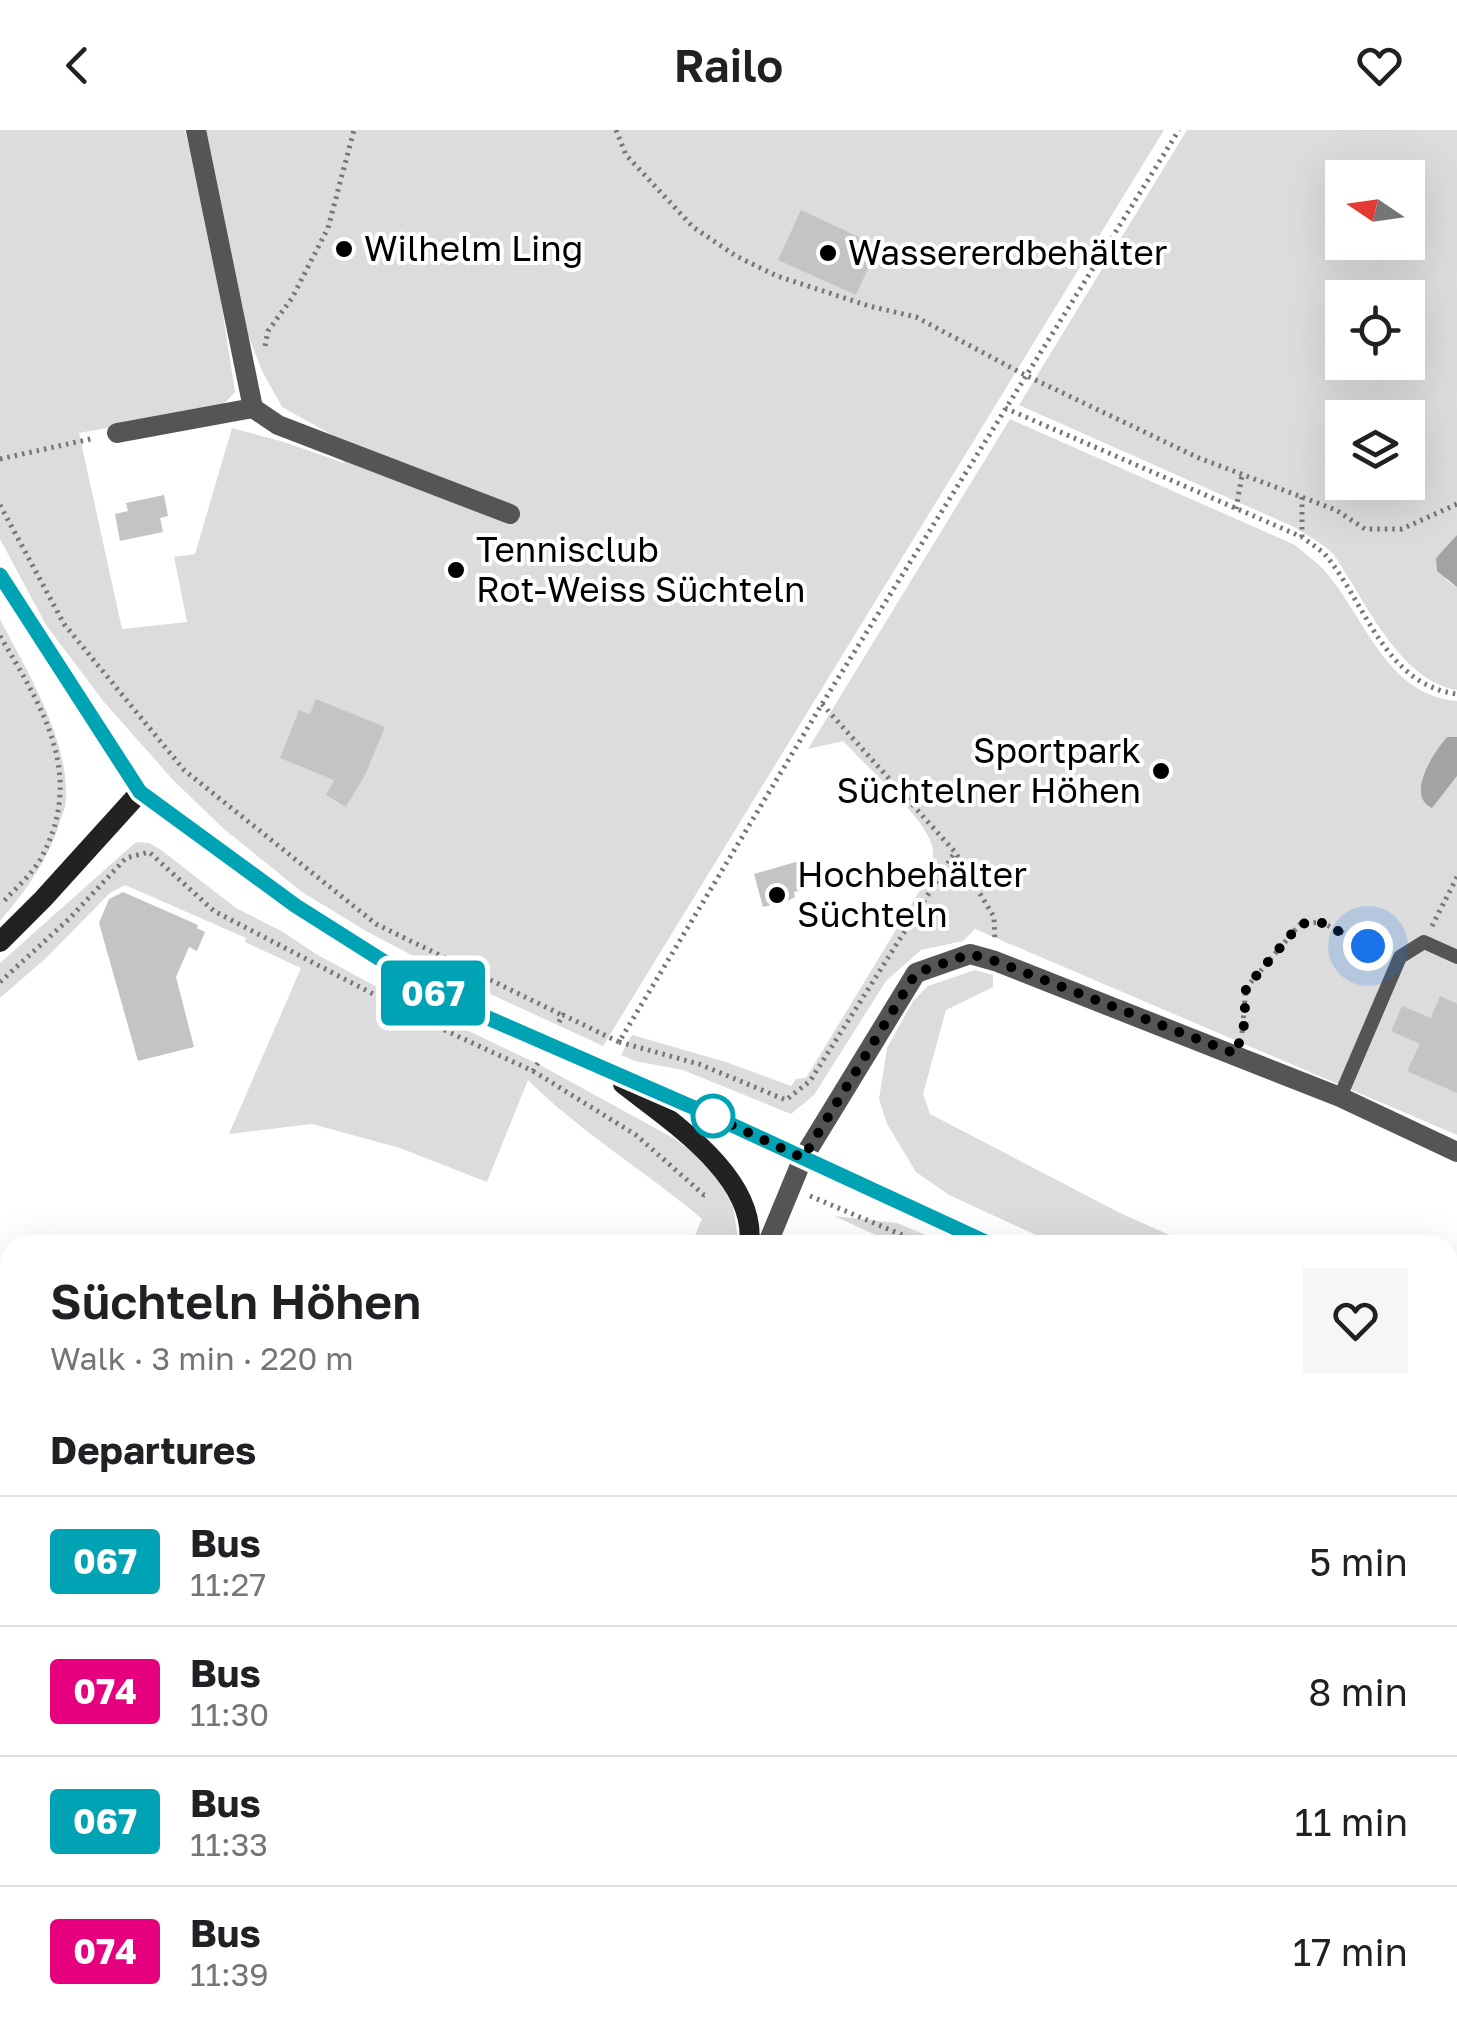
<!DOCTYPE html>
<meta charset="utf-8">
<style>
body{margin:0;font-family:"Golos Text",sans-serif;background:#f6f6f6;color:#202124;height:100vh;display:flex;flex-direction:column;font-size:38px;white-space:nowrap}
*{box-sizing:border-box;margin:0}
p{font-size:32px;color:#757577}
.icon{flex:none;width:55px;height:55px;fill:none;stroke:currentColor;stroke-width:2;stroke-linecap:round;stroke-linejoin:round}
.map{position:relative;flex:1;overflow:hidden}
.sheet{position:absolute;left:0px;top:1105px;width:1458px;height:802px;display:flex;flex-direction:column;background:#fff;border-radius:30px 30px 0 0;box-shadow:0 10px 40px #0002}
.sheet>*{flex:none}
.badge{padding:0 20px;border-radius:8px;font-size:35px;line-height:65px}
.needle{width:65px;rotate:283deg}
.fabs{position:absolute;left:1325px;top:30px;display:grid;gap:20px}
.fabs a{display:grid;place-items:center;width:100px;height:100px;border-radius:0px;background:#fff;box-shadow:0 10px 40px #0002;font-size:50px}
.you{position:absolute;width:50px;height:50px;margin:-25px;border:8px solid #fff;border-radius:50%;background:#1a73e8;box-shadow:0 0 0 15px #1a73e833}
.map>.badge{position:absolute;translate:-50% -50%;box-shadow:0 0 0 5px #fff}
h2{padding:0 50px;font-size:38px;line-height:90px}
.round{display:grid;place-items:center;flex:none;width:105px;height:105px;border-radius:0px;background:#f6f6f6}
.head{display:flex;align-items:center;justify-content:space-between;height:170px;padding:0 50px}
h1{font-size:48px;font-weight:600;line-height:75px}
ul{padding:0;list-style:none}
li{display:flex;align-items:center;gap:30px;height:130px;padding:0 50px;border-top:2px solid #e0e0e0}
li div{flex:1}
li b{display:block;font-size:38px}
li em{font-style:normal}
li .badge{min-width:110px;font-weight:700;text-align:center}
header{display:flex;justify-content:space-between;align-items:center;height:130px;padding:0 50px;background:#fff;font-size:45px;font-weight:600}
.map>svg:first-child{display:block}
</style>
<header><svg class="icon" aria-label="back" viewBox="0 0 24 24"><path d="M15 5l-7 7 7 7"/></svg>Railo<svg class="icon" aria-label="heart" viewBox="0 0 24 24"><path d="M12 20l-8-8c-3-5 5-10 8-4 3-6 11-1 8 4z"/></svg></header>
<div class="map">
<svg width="1457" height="1906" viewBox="0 0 1457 1906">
<rect width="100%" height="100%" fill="#fff"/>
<path fill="#dcdcdc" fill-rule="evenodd" d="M 0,0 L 185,0 L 207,81 L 235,262 L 221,277 L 79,303 L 122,499 L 187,492 L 174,427 L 195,424 L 232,298 L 284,312 L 344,333 L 336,307 L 282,277 L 262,241 L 248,205 L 204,0 L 1164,0 L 603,916 L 447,844 L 366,801 L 302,762 L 224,699 L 174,651 L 104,572 L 46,495 L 0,409 Z
M 1187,0 L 1457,0 L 1457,405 L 1436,429 L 1446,450 L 1457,457 L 1457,560 C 1408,553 1373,488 1350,450 C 1344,442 1339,431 1333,424 C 1323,413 1306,405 1294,397 L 1019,275 ZM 1342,48 L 1408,48 L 1408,112 L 1342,112 ZM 1342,168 L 1408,168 L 1408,232 L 1342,232 ZM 1342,288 L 1408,288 L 1408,352 L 1342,352 Z
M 1010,289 L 1295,415 C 1305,424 1317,432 1325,441 C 1365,487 1386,565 1457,571 L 1457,607 L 1447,607 L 1432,677 L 1457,646 L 1457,1005 L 975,799 L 963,811 L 921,820 L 886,851 L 814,965 L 791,984 L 683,940 L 635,931 L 621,925 L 632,905 L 726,932 L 791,956 L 796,949 L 806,948 L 931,742 C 933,731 935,721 930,710 C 919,683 865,635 843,611 L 808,619 Z
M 0,489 C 27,542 69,608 66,670 C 66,677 62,685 60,692 C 48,730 26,761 0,791 Z
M 136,712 L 149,713 L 161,720 L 236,778 L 283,802 L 316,824 L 377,857 L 542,936 L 675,1009 L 695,1024 L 716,1045 L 733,1077 L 739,1115 L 691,1115 L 702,1089 C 646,1041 581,1003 528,950 L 487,1052 L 400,1018 L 312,994 L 229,1004 L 301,838 L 245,812 L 246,808 L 125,755 L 110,763 L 45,829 L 0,868 L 0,833 Z
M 975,840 L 993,845 L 993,857 L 946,880 L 923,964 L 930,984 L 1120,1083 L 1192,1115 L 1058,1115 L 949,1065 L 916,1042 L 887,994 L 879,969 L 887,918 L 913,871 L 928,856 Z
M 834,1086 L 897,1093 L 949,1115 L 898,1115 Z
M 1457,1215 L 1457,1268 L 1448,1279 L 1457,1284 L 1457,1298 L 1448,1294 L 1448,1218 Z
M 10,1478 L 10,1898 L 564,1898 L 560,1906 L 0,1906 L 0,1484 Z"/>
<path fill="#a3a3a3" d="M 1457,405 L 1457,457 L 1437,441 L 1436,428 Z
M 1447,607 L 1457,607 L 1457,646 L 1432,678 C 1405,665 1434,622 1447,607 Z"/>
<path fill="#c4c4c4" d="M 801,80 L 878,116 L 856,165 L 778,130 Z
M 164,365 L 168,386 L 160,388 L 163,402 L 120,411 L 115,384 L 128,381 L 126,373 Z
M 316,569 L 385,597 L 366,643 L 346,677 L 326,665 L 334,650 L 280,628 L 299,580 L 310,584 Z
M 799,731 L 806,759 L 794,762 L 795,767 L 788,771 L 763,777 L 754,744 Z
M 123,762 L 198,795 L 197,798 L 205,802 L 197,821 L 189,817 L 176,847 L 194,917 L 138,931 L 99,793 L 109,769 Z
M 1440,866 L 1457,874 L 1457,963 L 1407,941 L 1420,914 L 1391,901 L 1402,876 L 1431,888 Z"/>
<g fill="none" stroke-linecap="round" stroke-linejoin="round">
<path stroke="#777" stroke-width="5" stroke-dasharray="2.5 5" stroke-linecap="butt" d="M 616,0 L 626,25 L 693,97 L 736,126 L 777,146 L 869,176 L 916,187 L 1025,245 L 1199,328 L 1336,380 L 1365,399 L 1402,399 L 1457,374
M 265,216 L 268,201 L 292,168 L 328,98 L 354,0
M 1005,278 L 1302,407 L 1324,423 L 1331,432 C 1368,481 1388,555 1457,564
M 0,329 L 95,308
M 0,375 L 64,494 L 184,640 L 376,794 L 562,885
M 1236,379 L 1242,345
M 1302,407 L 1302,367
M 0,506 C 43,579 87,646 40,730 C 31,745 16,758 4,771
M 822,574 L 955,722 L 994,787 L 995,809
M 1432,796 L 1457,747
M 0,852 L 69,789 L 126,728 L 149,722 L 214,781 L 425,891 L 533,941 L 538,933
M 559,892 L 563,885 L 619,912 L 822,574 L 1179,0
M 1242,903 L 1246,858 L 1300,794 L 1320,792 L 1383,821
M 619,912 L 699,934 L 786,970 L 810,951 L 955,722
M 533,941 L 636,1005 L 704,1065 L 709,1064
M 810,1066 L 926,1115
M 1448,1355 L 1457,1359
M 0,1476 L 10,1470
M 570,1906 L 573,1898"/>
<path stroke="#555" stroke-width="14" d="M 1340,967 L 1400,827 L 1424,812 L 1457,827"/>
<path stroke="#555" stroke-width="20" d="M 196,0 L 253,278 L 278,295 L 510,384
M 117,303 L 253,278
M 767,1115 L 803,1028 L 916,843 L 970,824 L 995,831 L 1340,967 L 1457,1022"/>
<path stroke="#222" stroke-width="20" d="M 0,445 L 140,662 L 295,776 L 440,867 L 707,983 L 992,1115
M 0,812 L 43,769 L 140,662
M 623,954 C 670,991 758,1047 749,1115
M 1448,1324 L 1457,1329"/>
</g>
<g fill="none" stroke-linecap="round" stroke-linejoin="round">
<g stroke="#fff" stroke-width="22">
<path id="line" d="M 0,445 L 140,662 L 296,776 L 440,867 L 706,983 L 992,1115"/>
</g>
<use href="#line" stroke="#00a3b4" stroke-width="15"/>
<path stroke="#000" stroke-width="10" stroke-dasharray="0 18" d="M 713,986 L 706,983 L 803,1028 L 916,843 L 970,824 L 995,831 L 1236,924 L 1244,895 L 1246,858 L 1300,794 L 1320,792 L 1368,816"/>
</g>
<g fill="#000" stroke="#fff" stroke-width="4">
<circle cx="344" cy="119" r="10"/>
<circle cx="828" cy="123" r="10"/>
<circle cx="456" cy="440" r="10"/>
<circle cx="1161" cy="641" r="10"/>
<circle cx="777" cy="765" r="10"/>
</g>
<circle fill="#fff" stroke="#00a3b4" stroke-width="5" cx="713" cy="986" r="20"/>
<g text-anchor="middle" stroke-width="8" stroke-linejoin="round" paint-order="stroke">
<g font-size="35" fill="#000" stroke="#fff" text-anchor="start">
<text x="364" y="131">Wilhelm Ling</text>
<text x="848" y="135">Wassererdbehälter</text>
<text x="476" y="432">Tennisclub<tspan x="476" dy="40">Rot-Weiss Süchteln</tspan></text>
<text x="1141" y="633" text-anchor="end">Sportpark<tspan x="1141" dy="40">Süchtelner Höhen</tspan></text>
<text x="797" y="757">Hochbehälter<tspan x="797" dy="40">Süchteln</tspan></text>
</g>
</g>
</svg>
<div class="fabs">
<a><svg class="needle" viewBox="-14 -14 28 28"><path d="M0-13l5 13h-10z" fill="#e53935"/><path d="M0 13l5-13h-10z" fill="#757577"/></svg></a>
<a><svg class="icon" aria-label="locate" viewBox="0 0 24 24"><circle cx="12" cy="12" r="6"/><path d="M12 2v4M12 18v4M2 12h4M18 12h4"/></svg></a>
<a><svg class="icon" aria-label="layers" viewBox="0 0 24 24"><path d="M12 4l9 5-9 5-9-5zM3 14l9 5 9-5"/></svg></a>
</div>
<div class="you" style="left:1368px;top:816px"></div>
<b class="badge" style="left:433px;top:863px;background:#00a3b4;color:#fff">067</b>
<section class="sheet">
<div class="head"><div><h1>Süchteln Höhen</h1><p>Walk · 3 min · 220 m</p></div><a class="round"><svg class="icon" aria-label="heart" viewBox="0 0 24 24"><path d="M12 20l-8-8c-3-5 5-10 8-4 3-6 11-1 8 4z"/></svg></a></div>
<h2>Departures</h2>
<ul>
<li><span class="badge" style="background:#00a3b4;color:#fff">067</span><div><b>Bus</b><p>11:27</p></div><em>5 min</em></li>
<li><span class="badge" style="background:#e6007e;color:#fff">074</span><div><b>Bus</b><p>11:30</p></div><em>8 min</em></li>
<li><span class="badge" style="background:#00a3b4;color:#fff">067</span><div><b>Bus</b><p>11:33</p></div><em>11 min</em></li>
<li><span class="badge" style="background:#e6007e;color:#fff">074</span><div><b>Bus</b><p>11:39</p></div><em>17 min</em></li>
</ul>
</section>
</div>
